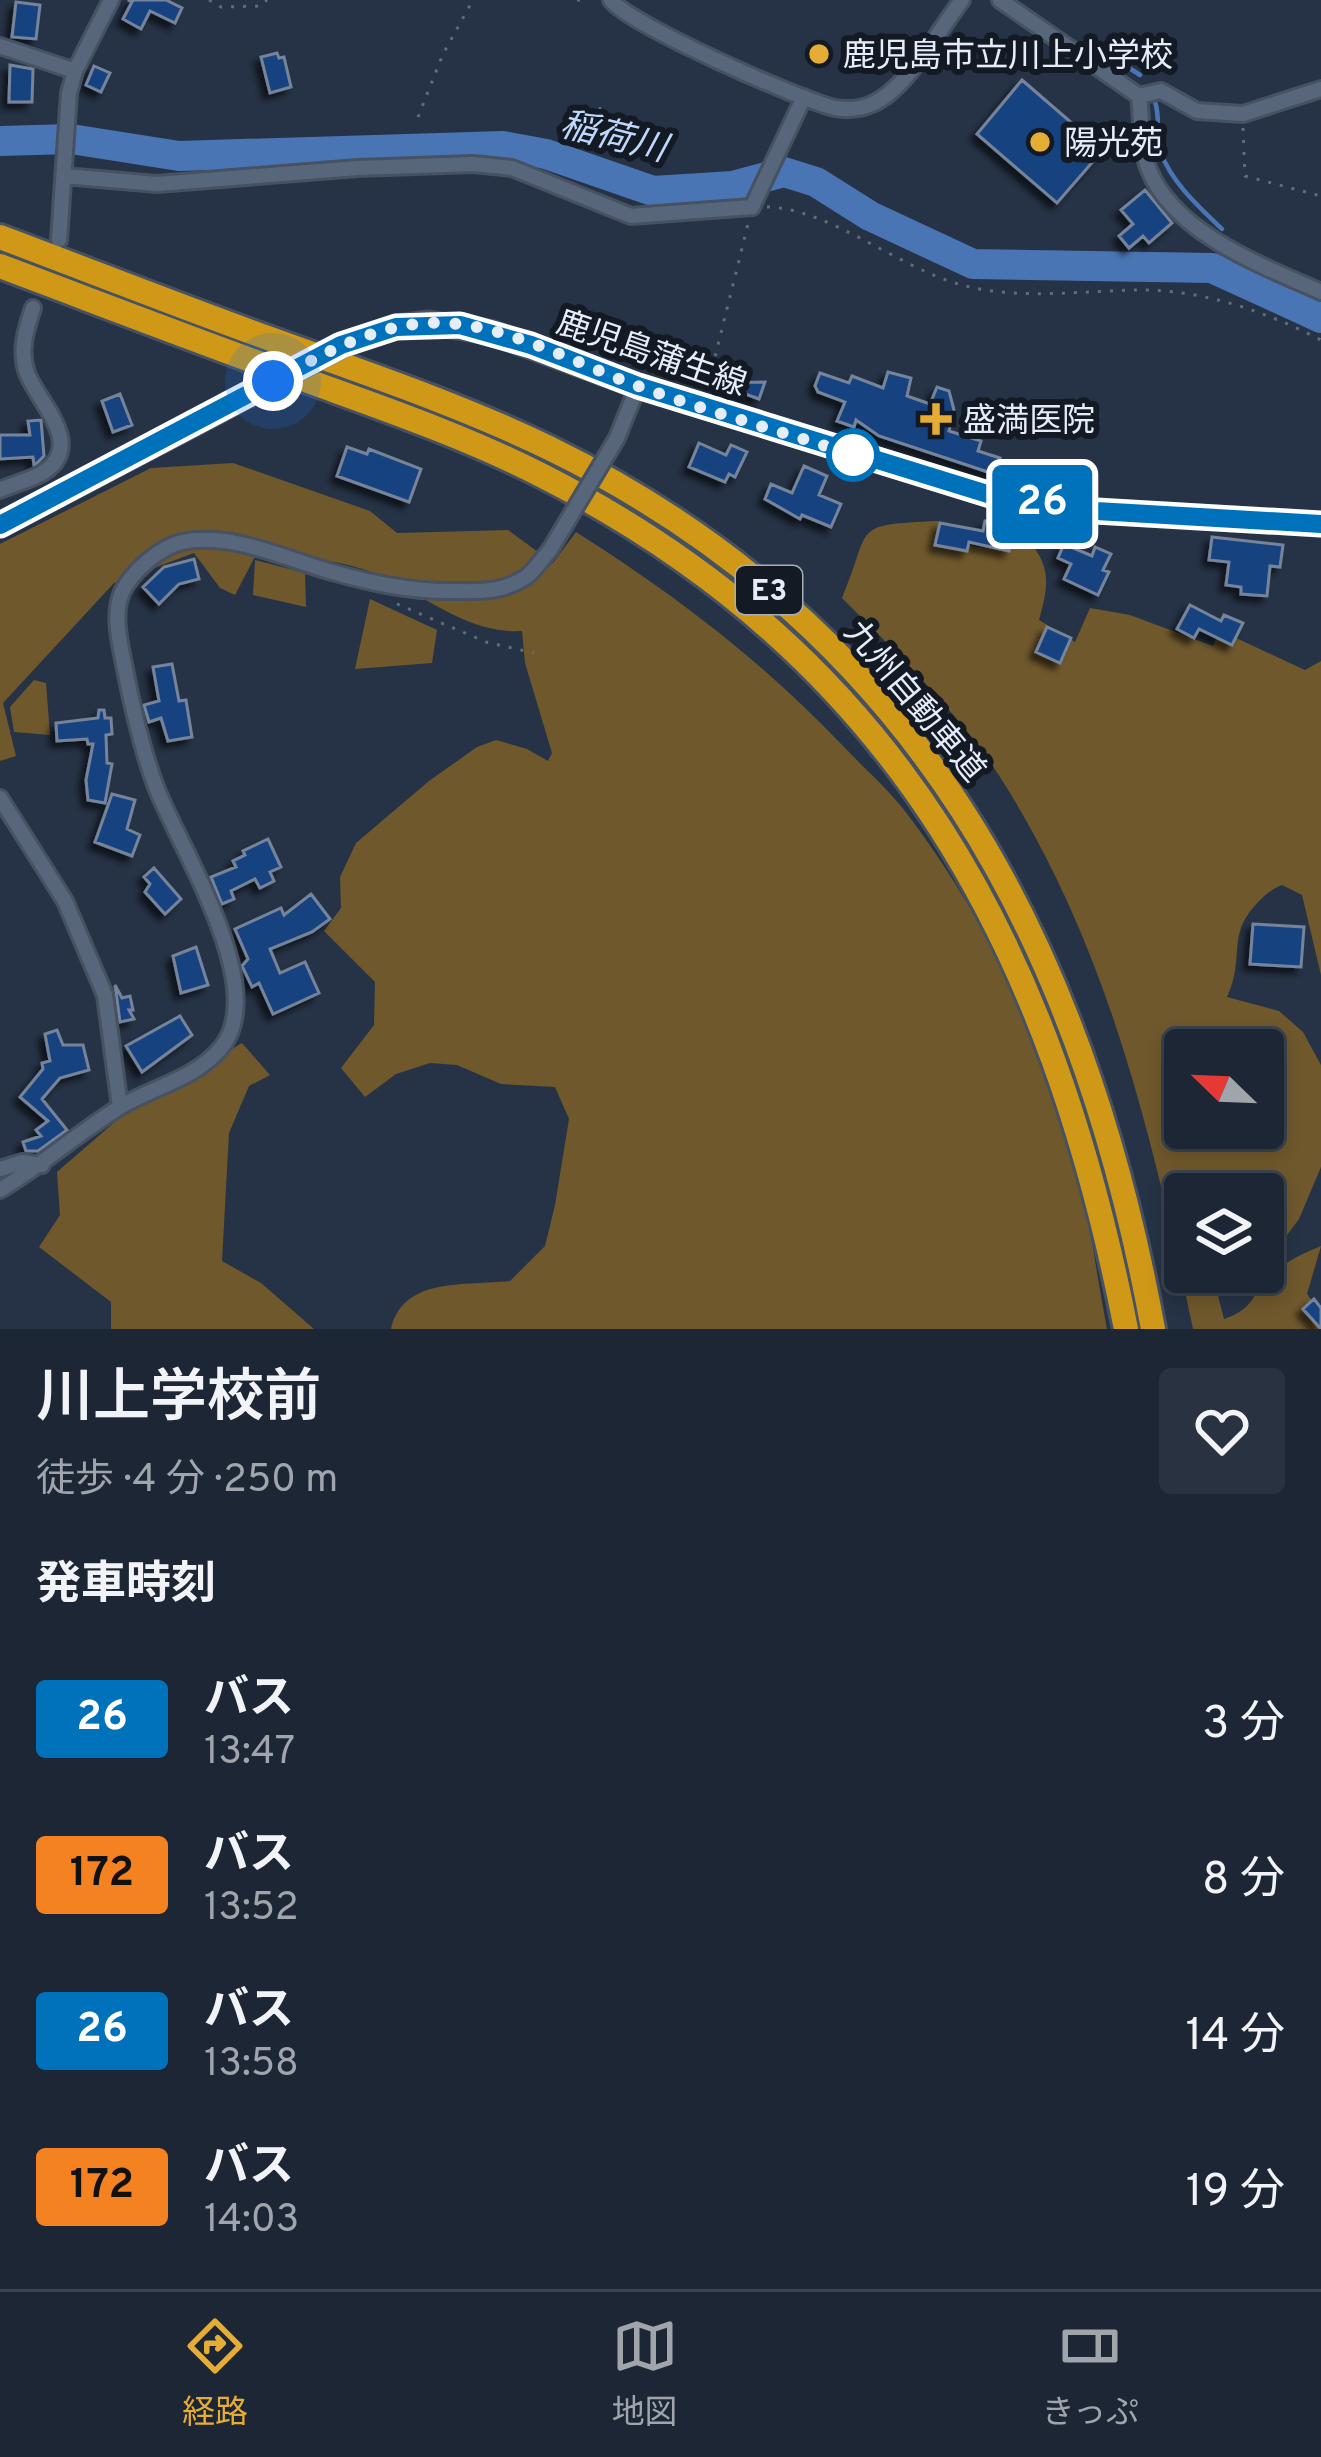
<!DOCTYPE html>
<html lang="ja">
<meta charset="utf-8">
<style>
body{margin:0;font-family:Overpass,"Noto Sans JP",sans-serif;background:#293240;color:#f1f3f6;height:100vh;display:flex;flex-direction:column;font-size:45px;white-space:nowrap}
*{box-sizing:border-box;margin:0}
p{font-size:39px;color:#a0a5ac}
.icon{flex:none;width:66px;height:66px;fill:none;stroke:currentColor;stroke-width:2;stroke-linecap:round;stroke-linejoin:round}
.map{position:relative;height:1329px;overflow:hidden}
.sheet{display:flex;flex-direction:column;background:#1c2634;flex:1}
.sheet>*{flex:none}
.badge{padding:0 24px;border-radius:9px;font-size:42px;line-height:78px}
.needle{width:78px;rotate:293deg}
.buttons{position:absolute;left:1164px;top:1029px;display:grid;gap:24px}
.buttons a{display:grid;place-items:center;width:120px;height:120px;border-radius:12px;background:#1c2634;box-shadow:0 6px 18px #0003,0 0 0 3px #3a434f;font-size:60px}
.you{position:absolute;width:60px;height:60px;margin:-30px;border:9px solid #fff;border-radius:50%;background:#1a73e8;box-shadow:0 0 0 18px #1a73e833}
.map>.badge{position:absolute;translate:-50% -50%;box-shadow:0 0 0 6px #fff}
h2{padding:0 36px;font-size:45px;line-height:108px}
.round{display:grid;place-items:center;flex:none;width:126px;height:126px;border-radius:12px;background:#293240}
.summary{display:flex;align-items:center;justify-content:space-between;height:204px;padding:0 36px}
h1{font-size:57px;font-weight:600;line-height:90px}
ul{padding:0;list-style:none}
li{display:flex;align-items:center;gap:36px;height:156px;padding:0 36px}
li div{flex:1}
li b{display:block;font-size:45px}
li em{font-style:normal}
li .badge{min-width:132px;font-weight:700;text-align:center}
.tab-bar{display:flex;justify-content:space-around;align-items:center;height:168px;border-top:3px solid #3a434f;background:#1c2634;font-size:33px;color:#a0a5ac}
.tab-bar a{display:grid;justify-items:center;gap:6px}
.tab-bar .selected{color:#e5ad36}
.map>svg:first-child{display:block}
</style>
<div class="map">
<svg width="1321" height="1329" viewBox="0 0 1321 1329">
<defs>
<filter id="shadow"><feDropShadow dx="-6" dy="6" stdDeviation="3" flood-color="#0009"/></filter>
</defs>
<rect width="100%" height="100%" fill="#263346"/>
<path fill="#6f582c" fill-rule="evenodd" d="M 233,463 L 370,511 L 397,533 L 508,530 L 553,563 L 576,532 C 677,596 762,661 845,748 C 866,770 890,791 908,815 C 977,906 1031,1014 1065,1123 C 1086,1189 1094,1261 1107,1329 L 391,1329 C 403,1276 467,1286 510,1281 L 545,1246 L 555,1205 L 569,1119 L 555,1087 L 501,1084 L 457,1065 L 430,1063 L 396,1074 L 365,1097 L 341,1068 L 374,1025 L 375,982 L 324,931 L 341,908 L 340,877 L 356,843 L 429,781 L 477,747 L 496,740 L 527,749 L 548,761 L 552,753 L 525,663 L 522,631 C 466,634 426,595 377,574 C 342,560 296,557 259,549 L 235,595 L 220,588 L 194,553 L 114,583 L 3,703 L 16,756 L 0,761 L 0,544 L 151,468 Z
M 938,521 C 957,554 996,550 1029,541 C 1052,568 1048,587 1039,620 L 1075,642 L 1090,608 L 1130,615 L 1213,646 L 1219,630 L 1305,670 L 1321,661 L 1321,975 L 1302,895 L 1282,885 C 1267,890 1247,911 1241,928 C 1234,948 1240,970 1227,997 L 1279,1011 L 1303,1032 L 1321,1065 L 1321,1167 L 1299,1219 L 1273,1254 L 1263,1261 L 1263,1194 L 1185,1194 L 1185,1272 L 1245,1272 L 1217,1292 L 1224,1319 C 1256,1308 1250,1295 1271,1275 C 1286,1261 1302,1254 1321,1246 L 1307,1294 L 1321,1313 L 1321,1329 L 1193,1329 C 1152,1136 1108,946 1000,777 C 957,711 897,653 842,598 C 873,525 849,525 938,521 ZM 1185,1050 L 1263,1050 L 1263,1128 L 1185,1128 Z
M 255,560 L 305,573 L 306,607 L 253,595 Z
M 370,599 L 437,630 L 432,663 L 355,669 Z
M 34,680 L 46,683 L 50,735 L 14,732 L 10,707 Z
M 242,1043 L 270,1075 L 249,1086 L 229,1133 L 222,1261 L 261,1283 L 314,1329 L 111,1329 L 111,1302 L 39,1247 L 60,1215 L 57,1172 L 125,1113 Z"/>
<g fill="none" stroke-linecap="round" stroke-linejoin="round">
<path stroke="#4a75b5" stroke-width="4.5" d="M 1094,45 L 1140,75
M 1155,102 C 1161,119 1155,136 1160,151 C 1172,183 1198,206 1222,229
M 1229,261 L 1232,277"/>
<path stroke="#4a75b5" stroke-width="30" d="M 0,141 L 71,139 L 179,156 L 503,146 L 546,154 L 653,191 L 733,186 L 784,172 L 816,182 L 870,216 L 973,264 L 1212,268 L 1321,318"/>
</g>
<path fill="#19437f" stroke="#75849b" stroke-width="3" filter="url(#shadow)" d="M 128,0 L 166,0 L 182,8 L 175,23 L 150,11 L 141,29 L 123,19 L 132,2 Z
M 16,2 L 40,5 L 36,39 L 12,37 Z
M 277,53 L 279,58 L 284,57 L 291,87 L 270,93 L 261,57 Z
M 10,65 L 33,69 L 32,102 L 9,102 Z
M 94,66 L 110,73 L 101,92 L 86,85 Z
M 1022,80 L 1103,150 L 1057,203 L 977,134 Z
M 600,109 L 612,123 L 599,135 L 587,121 Z
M 1145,190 L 1172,223 L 1149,243 L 1143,236 L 1129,248 L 1119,236 L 1133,224 L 1121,210 Z
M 888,372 L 911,378 L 907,396 L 930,404 L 937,387 L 949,391 L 954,410 L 949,431 L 981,441 L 978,451 L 1000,458 L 994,474 L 879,436 L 856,420 L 854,427 L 837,421 L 845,402 L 818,392 L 815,386 L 820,373 L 849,383 L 852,376 L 883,388 Z
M 765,382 L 759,399 L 718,384 L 718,383 Z
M 120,394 L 132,425 L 113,432 L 102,401 Z
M 41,420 L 44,456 L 37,463 L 34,465 L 33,457 L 0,459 L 0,435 L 30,435 L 28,421 Z
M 699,443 L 726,455 L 731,445 L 747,452 L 735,477 L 729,474 L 725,482 L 689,467 Z
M 347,447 L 367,454 L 369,449 L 421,469 L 409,502 L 337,476 Z
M 804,466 L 827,476 L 819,495 L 841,504 L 831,527 L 802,515 L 800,519 L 765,499 L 771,484 L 792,493 Z
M 985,521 L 1005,526 L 1004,531 L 1014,533 L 1009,551 L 969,542 L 967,551 L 935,545 L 940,523 L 983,531 Z
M 1212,537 L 1283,545 L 1280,567 L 1270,566 L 1267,596 L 1241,594 L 1241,587 L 1226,585 L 1229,562 L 1209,560 Z
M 1064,544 L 1092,556 L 1095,547 L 1111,554 L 1103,570 L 1109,572 L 1098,595 L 1064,579 L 1071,564 L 1058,558 Z
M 194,559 L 199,579 L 179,584 L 159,604 L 143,587 L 164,567 Z
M 1190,605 L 1221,621 L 1224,615 L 1243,623 L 1232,645 L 1199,629 L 1194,638 L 1177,629 Z
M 1047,627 L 1071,638 L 1060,663 L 1036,652 Z
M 172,664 L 179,701 L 186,700 L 192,737 L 168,741 L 161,718 L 149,722 L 144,705 L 159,701 L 153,667 Z
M 99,710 L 104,710 L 105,718 L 111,718 L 112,734 L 106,735 L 107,763 L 112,764 L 105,803 L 88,800 L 86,780 L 93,744 L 88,744 L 87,739 L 57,741 L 56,723 L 98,718 Z
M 112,794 L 135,800 L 127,829 L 140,835 L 132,856 L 95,842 Z
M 268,839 L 281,867 L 270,872 L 274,881 L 260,888 L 255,879 L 231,891 L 234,899 L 222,904 L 211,877 L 236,867 L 233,861 L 245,855 L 243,851 Z
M 154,868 L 181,899 L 165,914 L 145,892 L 150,884 L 144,877 Z
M 311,894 L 330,919 L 312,932 L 270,949 L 280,973 L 305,962 L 319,993 L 273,1014 L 259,983 L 252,987 L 242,966 L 248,959 L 235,929 L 281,908 L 284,915 Z
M 1253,924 L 1304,927 L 1301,967 L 1250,964 Z
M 196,947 L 208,985 L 181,993 L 173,956 Z
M 115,985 L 122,998 L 130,996 L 133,1010 L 129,1010 L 134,1019 L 120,1022 Z
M 180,1016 L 192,1035 L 142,1072 L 126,1046 Z
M 57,1030 L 63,1045 L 83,1045 L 89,1070 L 60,1078 L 42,1099 L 67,1130 L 38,1151 L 26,1151 L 23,1142 L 41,1136 L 36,1130 L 48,1121 L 20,1097 L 43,1069 L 42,1063 L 50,1061 L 45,1034 Z
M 1314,1299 L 1321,1308 L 1321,1329 L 1303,1309 Z"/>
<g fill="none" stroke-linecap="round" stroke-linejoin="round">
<g stroke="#465162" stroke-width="20">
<path id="minor" d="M 611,0 C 630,25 800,100 835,108 C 847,110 861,109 872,104 C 906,90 939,30 962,0
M 1000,0 L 1139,96 L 1161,91 L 1197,111 L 1243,114 L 1321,89
M 0,46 L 75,71
M 1139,96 C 1142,119 1140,149 1149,170 C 1175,234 1263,266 1321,292
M 64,176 L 157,184 L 358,168 L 473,164 L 512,168 L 631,216 L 752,207 L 804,97
M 59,240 L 69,93 L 75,71 L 111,0
M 617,438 L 638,386
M 0,490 C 13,484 31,480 44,472 C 86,444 37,401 27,373 C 19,351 26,329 33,308
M 0,798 L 65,901 L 105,995 L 120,1107
M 0,1169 L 22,1162 L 42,1165
M 0,1190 C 42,1165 78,1133 120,1107 C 151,1088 197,1078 221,1048 C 271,989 180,849 156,787 C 141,747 132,706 124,664 C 119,640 111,607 126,585 C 138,567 161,547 182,542 C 232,532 286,559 332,572 C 371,583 408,591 448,591 C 477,591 500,594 526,577 C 535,570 543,558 550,550"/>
</g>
<g stroke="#465162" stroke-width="27">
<path id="primary" d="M 396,327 L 429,323 L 490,332 L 638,386 L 994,496 L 1096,511 L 1321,524
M 0,525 L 205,418"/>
</g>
<g stroke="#465162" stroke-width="30">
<path id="motorway" d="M 0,237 C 85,269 169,302 254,333 C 353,369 454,402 549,448 C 916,627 1082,941 1153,1329
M 0,266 C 96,302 192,339 289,374 C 373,405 461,434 541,475 C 899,657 1051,947 1126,1329"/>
</g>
<path stroke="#606c7d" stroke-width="3" stroke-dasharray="3 9" stroke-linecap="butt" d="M 209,0 L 221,7 L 261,6 L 267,0
M 577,0 L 581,0
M 418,117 L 443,54 L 473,0
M 1243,128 L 1245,176 L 1321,196
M 767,207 C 829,208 898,268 962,285 C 1021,301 1085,290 1145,290 C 1206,291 1267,312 1321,340
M 740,397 L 715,357 L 749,220
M 397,604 L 486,642 L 534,653"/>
<use href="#minor" stroke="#58667c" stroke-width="14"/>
<use href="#primary" stroke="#a0843f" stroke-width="21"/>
<use href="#motorway" stroke="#d09817" stroke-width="24"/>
<g stroke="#465162" stroke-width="20" stroke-linecap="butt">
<path id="minor-bridge" d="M 550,550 L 617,438"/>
</g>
<g stroke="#465162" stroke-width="27" stroke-linecap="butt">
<path id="primary-bridge" d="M 205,418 L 341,345 L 396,327"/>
</g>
<use href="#minor-bridge" stroke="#58667c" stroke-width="14"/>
<use href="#primary-bridge" stroke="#a0843f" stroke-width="21"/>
</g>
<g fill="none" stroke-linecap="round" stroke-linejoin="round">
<g stroke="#fff" stroke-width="27">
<path id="line" d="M 0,525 L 341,345 L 396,327 L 460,325 L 531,345 L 638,386 L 994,496 L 1096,511 L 1321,524"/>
</g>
<use href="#line" stroke="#0072bc" stroke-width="18"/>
<path stroke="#e5edfa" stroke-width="12" stroke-dasharray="0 21.6" d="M 273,381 C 322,355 369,327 426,323 C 497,319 570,361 635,385 C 706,411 781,431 853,455"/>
</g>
<g fill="#e5ad36" stroke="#141a23" stroke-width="4.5">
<circle cx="819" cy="54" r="12"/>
<circle cx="1040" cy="142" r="12"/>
<path d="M930 401h12v12h12v12h-12v12h-12v-12h-12v-12h12z"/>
</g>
<circle fill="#fff" stroke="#0072bc" stroke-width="6" cx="853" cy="455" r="24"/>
<g text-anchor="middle" stroke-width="12" stroke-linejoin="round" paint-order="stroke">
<rect fill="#141a23" stroke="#a6aeba" stroke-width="3" x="736" y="566" width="66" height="48" rx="9"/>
<g font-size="30" font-weight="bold" fill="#e5edfa">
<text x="769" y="600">E3</text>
</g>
<g font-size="33" fill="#e5edfa" stroke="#141a23" text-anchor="start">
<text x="843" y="66">鹿児島市立川上小学校</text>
<text x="1064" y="154">陽光苑</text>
<text x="963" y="431">盛満医院</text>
</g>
<g font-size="33" fill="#e5edfa" stroke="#141a23">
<text transform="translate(652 352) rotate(19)" y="12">鹿児島蒲生線</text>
<text transform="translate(916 700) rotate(50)" y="12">九州自動車道</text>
</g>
<g font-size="36" font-style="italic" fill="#bed7fb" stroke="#141a23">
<text transform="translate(614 135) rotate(14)" y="13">稲荷川</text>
</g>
</g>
</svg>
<div class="buttons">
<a><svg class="needle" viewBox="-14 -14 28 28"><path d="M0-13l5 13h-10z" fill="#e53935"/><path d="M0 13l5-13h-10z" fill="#a0a5ac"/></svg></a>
<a><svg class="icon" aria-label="layers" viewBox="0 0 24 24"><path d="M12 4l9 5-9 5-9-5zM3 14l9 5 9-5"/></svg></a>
</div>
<div class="you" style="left:273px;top:381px"></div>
<b class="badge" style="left:1042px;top:504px;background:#0072bc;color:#fff">26</b>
</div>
<section class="sheet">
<div class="summary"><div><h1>川上学校前</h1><p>徒歩 · 4 分 · 250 m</p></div><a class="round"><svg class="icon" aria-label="heart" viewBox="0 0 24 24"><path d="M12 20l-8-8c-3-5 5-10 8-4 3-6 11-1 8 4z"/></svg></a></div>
<h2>発車時刻</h2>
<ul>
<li><span class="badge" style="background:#0072bc;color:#fff">26</span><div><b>バス</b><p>13:47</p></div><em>3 分</em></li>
<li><span class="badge" style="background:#f58220;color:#111">172</span><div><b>バス</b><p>13:52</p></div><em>8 分</em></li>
<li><span class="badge" style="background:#0072bc;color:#fff">26</span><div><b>バス</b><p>13:58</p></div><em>14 分</em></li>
<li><span class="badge" style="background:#f58220;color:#111">172</span><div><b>バス</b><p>14:03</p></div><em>19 分</em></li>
</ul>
</section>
<nav class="tab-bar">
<a class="selected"><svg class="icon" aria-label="directions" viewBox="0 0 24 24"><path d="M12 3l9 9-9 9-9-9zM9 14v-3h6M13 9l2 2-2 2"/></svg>経路</a>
<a><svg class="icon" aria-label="map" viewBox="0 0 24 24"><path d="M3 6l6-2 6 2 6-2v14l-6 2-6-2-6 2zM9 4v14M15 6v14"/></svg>地図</a>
<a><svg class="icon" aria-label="tickets" viewBox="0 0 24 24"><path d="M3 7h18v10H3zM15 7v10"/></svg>きっぷ</a>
</nav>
